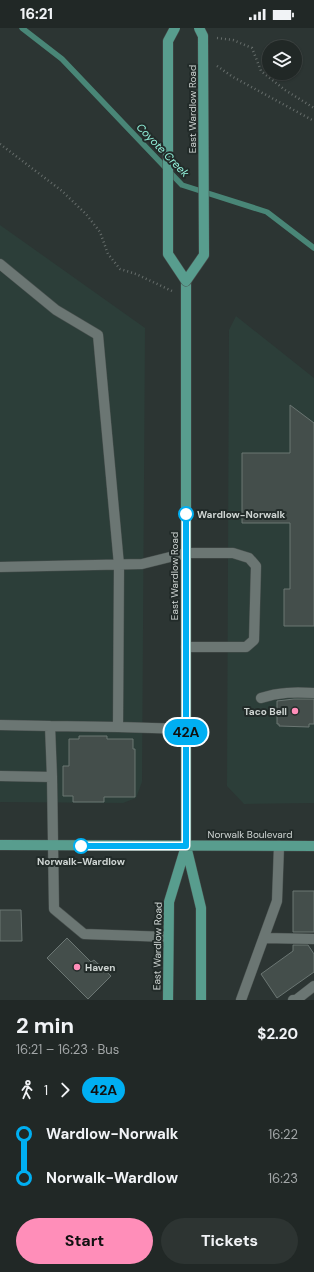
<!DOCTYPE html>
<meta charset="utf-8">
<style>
body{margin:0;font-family:"DM Sans",sans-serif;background:#2d3432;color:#f1f3f6;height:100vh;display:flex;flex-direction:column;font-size:15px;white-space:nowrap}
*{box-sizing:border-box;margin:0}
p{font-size:13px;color:#a2a6a7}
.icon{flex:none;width:22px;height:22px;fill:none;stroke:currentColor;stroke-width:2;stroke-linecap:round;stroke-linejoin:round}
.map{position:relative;height:972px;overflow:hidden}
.details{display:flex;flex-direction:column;background:#212826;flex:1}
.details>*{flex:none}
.badge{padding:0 8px;border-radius:13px;font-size:14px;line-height:26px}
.buttons{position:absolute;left:262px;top:12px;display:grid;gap:8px}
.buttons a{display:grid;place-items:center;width:40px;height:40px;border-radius:50%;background:#212826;box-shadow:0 1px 3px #0004,0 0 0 1px #3e4443;font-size:20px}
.map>.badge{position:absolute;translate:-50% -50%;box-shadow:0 0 0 2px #fff}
.legs{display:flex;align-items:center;gap:6px;height:44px;padding:0 16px;font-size:13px}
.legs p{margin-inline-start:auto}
.head{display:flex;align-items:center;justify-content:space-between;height:68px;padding:0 16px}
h1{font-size:22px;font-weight:700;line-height:30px}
.button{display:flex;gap:8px;margin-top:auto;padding:8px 16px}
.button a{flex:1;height:46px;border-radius:24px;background:#ff8eb9;color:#111;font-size:16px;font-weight:700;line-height:46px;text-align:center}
.button a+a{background:#2d3432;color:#f1f3f6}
ul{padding:0 16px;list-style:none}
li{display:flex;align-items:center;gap:14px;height:44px;font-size:15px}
li i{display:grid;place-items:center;width:6px;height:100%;margin:0 5px;background:currentColor}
li i::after{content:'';width:10px;height:10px;margin:-5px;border:3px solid;border-radius:50%;background:#212826}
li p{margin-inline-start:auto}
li:first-child i{background:linear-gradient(#0000 50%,currentColor 0)}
li:last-child i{background:linear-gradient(currentColor 50%,#0000 0)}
.status{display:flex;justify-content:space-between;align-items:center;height:28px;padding:0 20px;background:#212826;direction:ltr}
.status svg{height:11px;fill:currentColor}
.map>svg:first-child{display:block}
</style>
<div class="status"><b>16:21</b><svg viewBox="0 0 49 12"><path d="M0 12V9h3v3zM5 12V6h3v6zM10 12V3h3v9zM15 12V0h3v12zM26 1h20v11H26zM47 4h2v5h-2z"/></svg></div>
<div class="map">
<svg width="314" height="972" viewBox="0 0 314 972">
<rect width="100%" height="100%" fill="#2c3533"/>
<path fill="#2c3e39" d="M 0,197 L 145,300 L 142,754 L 136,770 L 123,775 L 0,774 Z
M 236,288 L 314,350 L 314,775 L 244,776 L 227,758 L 229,302 Z"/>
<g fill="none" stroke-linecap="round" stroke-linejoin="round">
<path stroke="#498677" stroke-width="5.5" d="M 22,0 L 62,31 L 182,157 L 267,184 L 314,220"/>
</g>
<path fill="#444e4b" stroke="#6b7673" d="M 290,377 L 314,395 L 314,598 L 284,598 L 284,561 L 290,561 L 290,495 L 242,495 L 242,425 L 290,425 Z
M 294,671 L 314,671 L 314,696 L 309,696 L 309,699 L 279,698 L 279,696 L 277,696 L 277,673 Z
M 79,708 L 107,708 L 107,711 L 133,711 L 133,721 L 135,721 L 135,769 L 104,769 L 104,774 L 73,774 L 73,768 L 63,768 L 63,738 L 69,738 L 69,711 L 79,711 Z
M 293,863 L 314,863 L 314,904 L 293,904 Z
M 0,882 L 21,882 L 22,913 L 0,913 Z
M 67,910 L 91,934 L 94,932 L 111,948 L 88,971 L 47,930 Z
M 293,917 L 308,917 L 314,926 L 314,944 L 277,970 L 261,946 L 293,923 Z"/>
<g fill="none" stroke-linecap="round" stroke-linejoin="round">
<g stroke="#48504e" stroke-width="11">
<path id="minor" d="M 0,236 L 56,282 L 98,307 L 119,537 L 118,699 L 50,698 L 52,749 L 0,748
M 0,539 L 142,536 L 186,525 L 233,525 L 249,530 L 256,538 L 254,612 L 246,619 L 186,619
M 261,670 C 279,664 295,664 314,665
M 0,697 L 50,698
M 118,699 L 186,701
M 52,749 L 54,881 L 84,906 L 168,909
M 264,910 L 314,911
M 241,972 L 277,873 L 279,818
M 293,972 L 296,972 L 314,958"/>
</g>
<g stroke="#48504e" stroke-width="11">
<path id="major" d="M 186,253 L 186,818 L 201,880 L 201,972
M 0,817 L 314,818
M 168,972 L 169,874 L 186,818"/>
</g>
<path stroke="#666d6b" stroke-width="2.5" stroke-dasharray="1 3" stroke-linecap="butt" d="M 217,10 L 233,12 L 252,20 L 261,43 L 285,62 L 314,80
M 217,38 L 233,49 L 314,93
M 0,116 L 62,163 L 86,186 L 100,204 L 108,226 L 120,241 L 136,246 L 172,263"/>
<use href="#minor" stroke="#6b7673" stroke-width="10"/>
<use href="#major" stroke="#589d8e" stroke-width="10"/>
<g stroke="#48504e" stroke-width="11" stroke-linecap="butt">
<path id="major-bridge" d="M 175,0 L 168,13 L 168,226 L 186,253 L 204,227 L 203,8 L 199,0"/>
</g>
<use href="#major-bridge" stroke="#589d8e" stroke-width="10"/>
</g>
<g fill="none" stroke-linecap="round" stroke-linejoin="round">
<g stroke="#fff" stroke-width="9">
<path id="line-1" d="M 81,818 L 186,818 L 186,486"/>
</g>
<use href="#line-1" stroke="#00aff2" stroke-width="6"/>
</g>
<g fill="#fff" stroke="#00aff2" stroke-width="2">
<circle cx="186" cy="486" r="7"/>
<circle cx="81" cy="818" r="7"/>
</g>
<g fill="#ff8eb9" stroke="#222b29" stroke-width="1.5">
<circle cx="295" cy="683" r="4"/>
<circle cx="77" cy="939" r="4"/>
</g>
<g text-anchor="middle" stroke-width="4" stroke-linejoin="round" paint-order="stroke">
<g font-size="10" fill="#ced4d2" stroke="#222b29">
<text transform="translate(192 81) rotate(-90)" y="4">East Wardlow Road</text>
<text transform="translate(174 548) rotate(-90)" y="4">East Wardlow Road</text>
<text x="250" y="810">Norwalk Boulevard</text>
<text transform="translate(157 918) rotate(-89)" y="4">East Wardlow Road</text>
</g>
<g font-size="10" font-weight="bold" fill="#ced4d2" stroke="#222b29" text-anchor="start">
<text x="197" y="490">Wardlow-Norwalk</text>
<text x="81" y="837" text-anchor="middle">Norwalk-Wardlow</text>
</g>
<g font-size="10" font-weight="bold" fill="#ced4d2" stroke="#222b29" text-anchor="end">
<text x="287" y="687">Taco Bell</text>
<text x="85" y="943" text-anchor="start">Haven</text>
</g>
<g font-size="11" font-style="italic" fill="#94f4dd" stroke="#222b29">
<text transform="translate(163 122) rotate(46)" y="4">Coyote Creek</text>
</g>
</g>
</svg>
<div class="buttons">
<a><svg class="icon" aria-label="layers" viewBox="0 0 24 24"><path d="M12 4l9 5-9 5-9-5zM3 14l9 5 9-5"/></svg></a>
</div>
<b class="badge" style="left:186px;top:704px;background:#00aff2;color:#111">42A</b>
</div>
<section class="details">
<div class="head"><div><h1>2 min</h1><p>16:21 – 16:23 · Bus</p></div><b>$2.20</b></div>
<div class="legs"><svg class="icon" aria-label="walk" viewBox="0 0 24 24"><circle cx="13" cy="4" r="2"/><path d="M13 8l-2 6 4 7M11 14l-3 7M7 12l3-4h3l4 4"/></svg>1<svg class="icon" aria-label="forward" viewBox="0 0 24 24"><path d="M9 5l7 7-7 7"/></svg><b class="badge" style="background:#00aff2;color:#111">42A</b></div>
<ul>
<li><i style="color:#00aff2"></i><b>Wardlow-Norwalk</b><p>16:22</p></li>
<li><i style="color:#00aff2"></i><b>Norwalk-Wardlow</b><p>16:23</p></li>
</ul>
<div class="button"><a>Start</a><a>Tickets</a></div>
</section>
